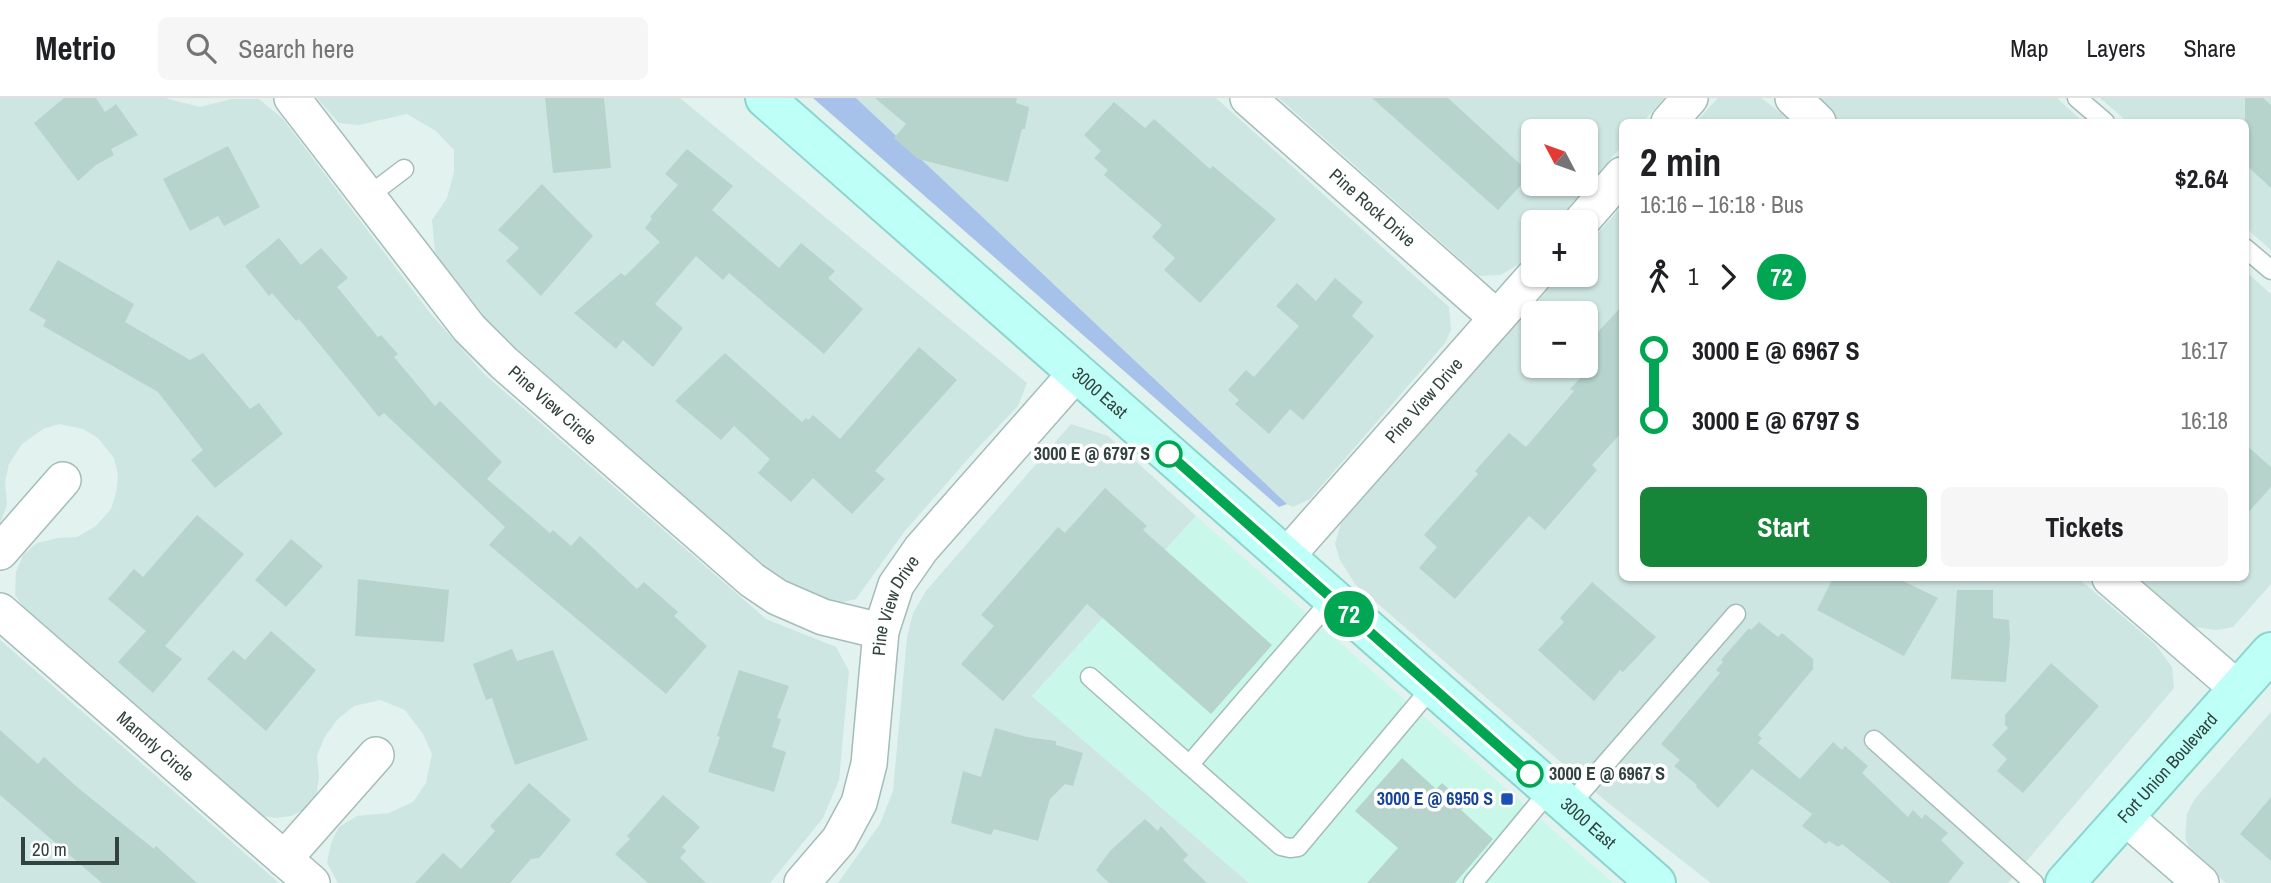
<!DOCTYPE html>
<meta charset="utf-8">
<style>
body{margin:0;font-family:"Archivo Narrow",sans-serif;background:#f6f6f6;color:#202124;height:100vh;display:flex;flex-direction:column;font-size:26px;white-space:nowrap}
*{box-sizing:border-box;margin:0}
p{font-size:23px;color:#757577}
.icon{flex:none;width:38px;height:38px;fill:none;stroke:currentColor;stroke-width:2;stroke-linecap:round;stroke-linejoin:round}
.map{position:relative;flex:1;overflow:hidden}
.details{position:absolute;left:1619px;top:21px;width:630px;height:462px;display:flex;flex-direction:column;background:#fff;border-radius:10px;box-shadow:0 2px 5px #0004}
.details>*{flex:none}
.badge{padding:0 14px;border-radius:23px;font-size:24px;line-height:46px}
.needle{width:46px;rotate:311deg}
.buttons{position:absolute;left:1521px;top:21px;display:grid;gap:14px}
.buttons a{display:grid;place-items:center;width:77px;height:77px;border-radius:10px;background:#fff;box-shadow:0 2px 5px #0004;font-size:35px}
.scale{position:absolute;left:21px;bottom:18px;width:98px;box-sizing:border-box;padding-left:7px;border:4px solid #32433f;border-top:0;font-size:19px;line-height:24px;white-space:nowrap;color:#32433f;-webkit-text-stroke:5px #fff;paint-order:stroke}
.map>.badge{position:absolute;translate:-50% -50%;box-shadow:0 0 0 4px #fff}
.legs{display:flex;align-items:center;gap:10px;height:77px;padding:0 21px;font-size:23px}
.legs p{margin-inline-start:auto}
.headline{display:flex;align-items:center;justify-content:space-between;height:119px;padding:0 21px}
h1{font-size:38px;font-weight:800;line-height:52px}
.cta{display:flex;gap:14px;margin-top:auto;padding:14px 21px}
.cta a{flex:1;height:80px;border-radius:10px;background:#178539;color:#fff;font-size:28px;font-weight:800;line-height:80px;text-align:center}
.cta a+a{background:#f6f6f6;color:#202124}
ul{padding:0 21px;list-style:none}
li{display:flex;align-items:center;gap:24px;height:70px;font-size:26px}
li i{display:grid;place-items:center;width:10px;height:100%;margin:0 9px;background:currentColor}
li i::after{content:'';width:18px;height:18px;margin:-9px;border:5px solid;border-radius:50%;background:#fff}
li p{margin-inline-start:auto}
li:first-child i{background:linear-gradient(#0000 50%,currentColor 0)}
li:last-child i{background:linear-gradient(currentColor 50%,#0000 0)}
header{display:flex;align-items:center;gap:42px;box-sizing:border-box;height:98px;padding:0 35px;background:#fff;border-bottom:2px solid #e0e0e0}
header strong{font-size:33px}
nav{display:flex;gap:38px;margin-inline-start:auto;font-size:24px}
.search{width:490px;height:63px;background:#f6f6f6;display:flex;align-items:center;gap:18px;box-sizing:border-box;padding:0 24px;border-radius:10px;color:#757577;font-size:26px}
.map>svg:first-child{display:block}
</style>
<header>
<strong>Metrio</strong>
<div class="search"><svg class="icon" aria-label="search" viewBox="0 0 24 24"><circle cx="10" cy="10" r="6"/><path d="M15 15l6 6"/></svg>Search here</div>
<nav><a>Map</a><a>Layers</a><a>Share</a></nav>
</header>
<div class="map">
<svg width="2271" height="785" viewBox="0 0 2271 785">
<rect width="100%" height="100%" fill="#e1f2ef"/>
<path fill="#cee6e2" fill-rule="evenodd" d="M 0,0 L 165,0 L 200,9 L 231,1 L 259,1 L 283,21 L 430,215 L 484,276 L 766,521 L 836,549 L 849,573 L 839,682 L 823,720 L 770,785 L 338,785 L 327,765 L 331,745 L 339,729 L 357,718 L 389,715 L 413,704 L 426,685 L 432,656 L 423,636 L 405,612 L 380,602 L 354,608 L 337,622 L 324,640 L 317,658 L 319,679 L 316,698 L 304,712 L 291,718 L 275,720 L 257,717 L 24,510 L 15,497 L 16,474 L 23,457 L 37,445 L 58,440 L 77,439 L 96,428 L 111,411 L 116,395 L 118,377 L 114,360 L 98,340 L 83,331 L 59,326 L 43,331 L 22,346 L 9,366 L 5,384 L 7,406 L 0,426 Z
M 317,0 L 680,0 L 1027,285 L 1018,308 L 975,353 L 904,434 L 856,501 L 836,506 L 796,495 L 709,422 L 478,216 L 435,154 L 432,122 L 447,100 L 454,74 L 454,52 L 436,33 L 407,16 L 359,27 L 339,25 Z
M 856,0 L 1216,0 L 1449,209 L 1451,232 L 1445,245 L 1310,401 L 1293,409 L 1287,406 Z
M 1279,0 L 1664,0 L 1643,24 L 1622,24 L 1622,48 L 1555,124 L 1533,124 L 1533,149 L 1519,166 L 1501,177 L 1479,178 ZM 1533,33 L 1586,33 L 1586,86 L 1533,86 Z
M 1718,0 L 1761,0 L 1781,15 L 1790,24 L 1696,24 Z
M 1817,0 L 2057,0 L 2083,24 L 1839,24 Z
M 2100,0 L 2271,0 L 2271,152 L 2245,129 L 2245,24 L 2128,24 Z
M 1622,108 L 1622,480 L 2078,480 L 2155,546 L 2172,569 L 2174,590 L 2008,785 L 1711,785 L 1607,704 L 1355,486 L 1340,462 L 1335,446 L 1341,425 L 1561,177 L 1586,177 L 1586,149 ZM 1533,215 L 1586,215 L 1586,268 L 1533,268 Z
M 2245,173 L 2271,196 L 2271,486 L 2233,529 L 2216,532 L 2195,529 L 2183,525 L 2133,480 L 2245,480 Z
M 1071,326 L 1108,338 L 1196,418 L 1032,598 L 1249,785 L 838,785 L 880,726 L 893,693 L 907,539 L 913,515 L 926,493 Z
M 0,542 L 279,785 L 0,785 Z
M 2271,614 L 2271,785 L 2226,785 L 2193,756 L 2185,740 L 2187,716 L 2194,702 Z"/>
<path fill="#c9f7ea" d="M 1196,418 L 1613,785 L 1249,785 L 1032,598 Z"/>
<path fill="#a6c2ea" d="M 813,0 L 856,0 L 1287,406 L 1279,409 Z"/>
<path fill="#b6d3cc" d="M 64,0 L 96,0 L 105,14 L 116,6 L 138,37 L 111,51 L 114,57 L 96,67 L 78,83 L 34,25 Z
M 545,0 L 604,0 L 611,70 L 553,75 Z
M 875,0 L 1017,0 L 1016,5 L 1029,9 L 1025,31 L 1022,31 L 1008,84 L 918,61 L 894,40 L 906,26 Z
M 1372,0 L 1448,0 L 1531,76 L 1498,112 Z
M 2245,0 L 2263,0 L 2271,7 L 2271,90 L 2245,66 Z
M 1114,4 L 1145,30 L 1154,21 L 1210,71 L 1213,68 L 1276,121 L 1200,205 L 1164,172 L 1175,160 L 1152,139 L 1162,127 L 1104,77 L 1108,72 L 1094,60 L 1101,53 L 1084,37 Z
M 228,48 L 260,109 L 224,128 L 218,118 L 190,133 L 163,81 Z
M 687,51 L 733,88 L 712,112 L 779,170 L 801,145 L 835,173 L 828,180 L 863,211 L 824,256 L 729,175 L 723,182 L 696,158 L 655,206 L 683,230 L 653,269 L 623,242 L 616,251 L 574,215 L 621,175 L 625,178 L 660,144 L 645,130 L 652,121 L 650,119 L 678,87 L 665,76 Z
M 542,86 L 593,138 L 541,198 L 506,163 L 519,150 L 498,132 Z
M 279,140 L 301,167 L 321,150 L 348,180 L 337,189 L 378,239 L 381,237 L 398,256 L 394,259 L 435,308 L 440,303 L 502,364 L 487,381 L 550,435 L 553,432 L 571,448 L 580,438 L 637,491 L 644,484 L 678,514 L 674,518 L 707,548 L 666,596 L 489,447 L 505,429 L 384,315 L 379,319 L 299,221 L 296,223 L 272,195 L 269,198 L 245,168 Z
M 58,162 L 134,206 L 125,224 L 190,262 L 203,255 L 250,311 L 259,305 L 283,336 L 215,390 L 191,362 L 203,352 L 158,294 L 43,228 L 46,222 L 29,212 Z
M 1335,180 L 1363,204 L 1352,218 L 1374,238 L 1303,322 L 1290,311 L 1269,336 L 1235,306 L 1239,302 L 1228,292 L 1246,272 L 1254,279 L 1299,228 L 1276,208 L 1297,185 L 1316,203 Z
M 1622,208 L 1622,334 L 1592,367 L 1597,372 L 1545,432 L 1529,418 L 1455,501 L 1419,470 L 1437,449 L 1424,437 L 1478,376 L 1475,373 L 1509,335 L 1526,349 L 1574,293 L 1570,291 L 1586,274 L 1586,247 Z
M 919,249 L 957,282 L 875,373 L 885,381 L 852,416 L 813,380 L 791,404 L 758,375 L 770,361 L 734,328 L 721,342 L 675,303 L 725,255 L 802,324 L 806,320 L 808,322 L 813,317 L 840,341 Z
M 2245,346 L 2271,369 L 2271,389 L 2245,418 Z
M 1105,390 L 1147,428 L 1143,432 L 1272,547 L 1211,616 L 1087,506 L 1003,603 L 961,566 L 994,528 L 981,517 L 1058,429 L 1065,435 Z
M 197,417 L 244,456 L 165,548 L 182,561 L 153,595 L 118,564 L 146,533 L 108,501 L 134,471 L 143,479 Z
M 291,441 L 323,468 L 286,509 L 255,482 Z
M 1833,480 L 1897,480 L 1938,500 L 1904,558 L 1817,512 Z
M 358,481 L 449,492 L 444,544 L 355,538 Z
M 1592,484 L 1656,539 L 1623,574 L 1620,572 L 1594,603 L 1538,552 L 1564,524 L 1560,520 Z
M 1957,492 L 1993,492 L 1993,520 L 2009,522 L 2010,541 L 2006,584 L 1951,581 Z
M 1759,524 L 1778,539 L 1782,535 L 1813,561 L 1813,571 L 1758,637 L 1762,640 L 1758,645 L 1800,681 L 1833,644 L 1842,652 L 1845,648 L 1868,668 L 1862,675 L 1908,719 L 1913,712 L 1922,721 L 1925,716 L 1948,735 L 1941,742 L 1964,765 L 1948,785 L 1891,785 L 1842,746 L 1838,749 L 1829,743 L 1826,746 L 1802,728 L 1812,716 L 1752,671 L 1718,710 L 1696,689 L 1697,687 L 1674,668 L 1680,662 L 1661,646 L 1720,575 L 1716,572 L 1723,564 L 1721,562 L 1749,530 L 1751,532 Z
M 271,533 L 316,572 L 266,633 L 207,581 L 233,552 L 245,562 Z
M 512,551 L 517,563 L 553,552 L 588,642 L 515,667 L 492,600 L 486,602 L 473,566 Z
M 2051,565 L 2099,608 L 2023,695 L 1997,673 L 2007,661 L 1992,647 L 2008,630 L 2005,627 L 2005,617 Z
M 739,572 L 789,588 L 777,620 L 781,621 L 772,649 L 786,654 L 774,694 L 708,674 L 720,639 L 717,638 Z
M 995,630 L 1027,639 L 1056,643 L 1056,647 L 1083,655 L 1073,688 L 1065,686 L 1050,701 L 1038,743 L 994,731 L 991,737 L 951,725 L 963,673 L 981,679 Z
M 0,632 L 38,666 L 44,659 L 77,689 L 154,751 L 156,748 L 197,785 L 102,785 L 0,697 Z
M 1402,660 L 1436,691 L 1442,685 L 1466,706 L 1461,712 L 1493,741 L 1455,785 L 1367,785 L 1398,750 L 1355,713 Z
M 529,685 L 571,722 L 539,760 L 531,761 L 510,785 L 415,785 L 443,755 L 461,771 L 495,733 L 490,728 Z
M 663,697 L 700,729 L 682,749 L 686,753 L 680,760 L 706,785 L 648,785 L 615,756 L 630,741 L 627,738 Z
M 2271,699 L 2271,763 L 2240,736 Z
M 1145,721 L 1158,733 L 1161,728 L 1188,757 L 1183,762 L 1207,785 L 1109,785 L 1096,772 L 1110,753 Z"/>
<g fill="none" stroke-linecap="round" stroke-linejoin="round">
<g stroke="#a4bdb8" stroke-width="21">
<path id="lane" d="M 2077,0 L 2105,24
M 367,99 L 404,71
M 2245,150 L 2271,172
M 1090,579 L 1281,748 L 1290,750 L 1298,749 L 1432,589
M 1874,642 L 2034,785
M 1189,667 L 1332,501
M 1568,709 L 1736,516
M 1473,785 L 1549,693"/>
</g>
<g stroke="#a4bdb8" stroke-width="38">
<g id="street">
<path id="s1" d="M 292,0 L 469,230 L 504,265 L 752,482 L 777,499 L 823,519 L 881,533"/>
<path id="s2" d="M 1248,0 L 1497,220"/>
<path d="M 1793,0 L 1818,24"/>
<path d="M 1669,24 L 1690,0"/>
<path d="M 1581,124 L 1622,77"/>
<path d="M 0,454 L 63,382"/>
<path id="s3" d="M 1285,460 L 1535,177"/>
<path d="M 2110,480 L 2238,591"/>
<path id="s4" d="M 0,513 L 312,785"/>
<path d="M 2124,718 L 2201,785"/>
<path d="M 284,761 L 376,657"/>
<path id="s5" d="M 802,785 L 839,742 L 859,705 L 869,666 L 881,533 L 896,487 L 921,451 L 1077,274"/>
</g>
</g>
<g stroke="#8cd5cd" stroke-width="42">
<g id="secondary">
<path id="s6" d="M 765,0 L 1656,785"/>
<path id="s7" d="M 2065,785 L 2271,554"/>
</g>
</g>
<use href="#lane" stroke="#fff" stroke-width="18"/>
<use href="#street" stroke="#fff" stroke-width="35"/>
<use href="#secondary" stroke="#befff8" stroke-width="38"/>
</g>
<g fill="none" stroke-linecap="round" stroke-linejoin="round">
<g stroke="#fff" stroke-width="16">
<path id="line-1" d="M 1169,356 L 1530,676"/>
</g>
<use href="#line-1" stroke="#00a651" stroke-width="10"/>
</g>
<g fill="#fff" stroke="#00a651" stroke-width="3.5">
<circle cx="1169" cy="356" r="12"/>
<circle cx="1530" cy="676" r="12"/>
</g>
<rect fill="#1a4fb4" stroke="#fff" stroke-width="2.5" x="1500" y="694" width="14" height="14" rx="3.5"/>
<g text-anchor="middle" stroke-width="7" stroke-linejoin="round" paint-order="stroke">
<g font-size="18" fill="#32433f" stroke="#fff">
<text dy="6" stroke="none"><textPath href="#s2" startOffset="166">Pine Rock Drive</textPath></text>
<text dy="6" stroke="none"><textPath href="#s6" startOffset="446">3000 East</textPath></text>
<text dy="6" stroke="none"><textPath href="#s3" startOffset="210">Pine View Drive</textPath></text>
<text dy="6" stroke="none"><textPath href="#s1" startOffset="404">Pine View Circle</textPath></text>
<text dy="6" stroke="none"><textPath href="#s5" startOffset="301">Pine View Drive</textPath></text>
<text dy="6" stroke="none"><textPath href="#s4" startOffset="206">Manorly Circle</textPath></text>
<text dy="6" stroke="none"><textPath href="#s7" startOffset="154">Fort Union Boulevard</textPath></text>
<text dy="6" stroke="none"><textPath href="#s6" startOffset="1097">3000 East</textPath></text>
</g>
<g font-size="18" font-weight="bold" fill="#32433f" stroke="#fff" text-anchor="end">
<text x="1150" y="362">3000 E @ 6797 S</text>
<text x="1549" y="682" text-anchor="start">3000 E @ 6967 S</text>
</g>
<g font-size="18" font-weight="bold" fill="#164399" stroke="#fff" text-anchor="end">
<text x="1493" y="707">3000 E @ 6950 S</text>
</g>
</g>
</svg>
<div class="buttons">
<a><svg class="needle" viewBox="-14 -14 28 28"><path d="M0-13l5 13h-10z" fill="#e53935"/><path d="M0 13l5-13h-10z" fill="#757577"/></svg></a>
<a>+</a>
<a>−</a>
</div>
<div class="scale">20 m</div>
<b class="badge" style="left:1349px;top:516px;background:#00a651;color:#fff">72</b>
<section class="details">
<div class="headline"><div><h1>2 min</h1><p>16:16 – 16:18 · Bus</p></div><b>$2.64</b></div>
<div class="legs"><svg class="icon" aria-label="walk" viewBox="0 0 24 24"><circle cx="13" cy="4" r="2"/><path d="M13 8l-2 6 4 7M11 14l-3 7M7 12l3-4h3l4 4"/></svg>1<svg class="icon" aria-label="forward" viewBox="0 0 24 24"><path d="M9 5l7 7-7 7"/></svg><b class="badge" style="background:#00a651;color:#fff">72</b></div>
<ul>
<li><i style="color:#00a651"></i><b>3000 E @ 6967 S</b><p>16:17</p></li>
<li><i style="color:#00a651"></i><b>3000 E @ 6797 S</b><p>16:18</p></li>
</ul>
<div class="cta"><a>Start</a><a>Tickets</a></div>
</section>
</div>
